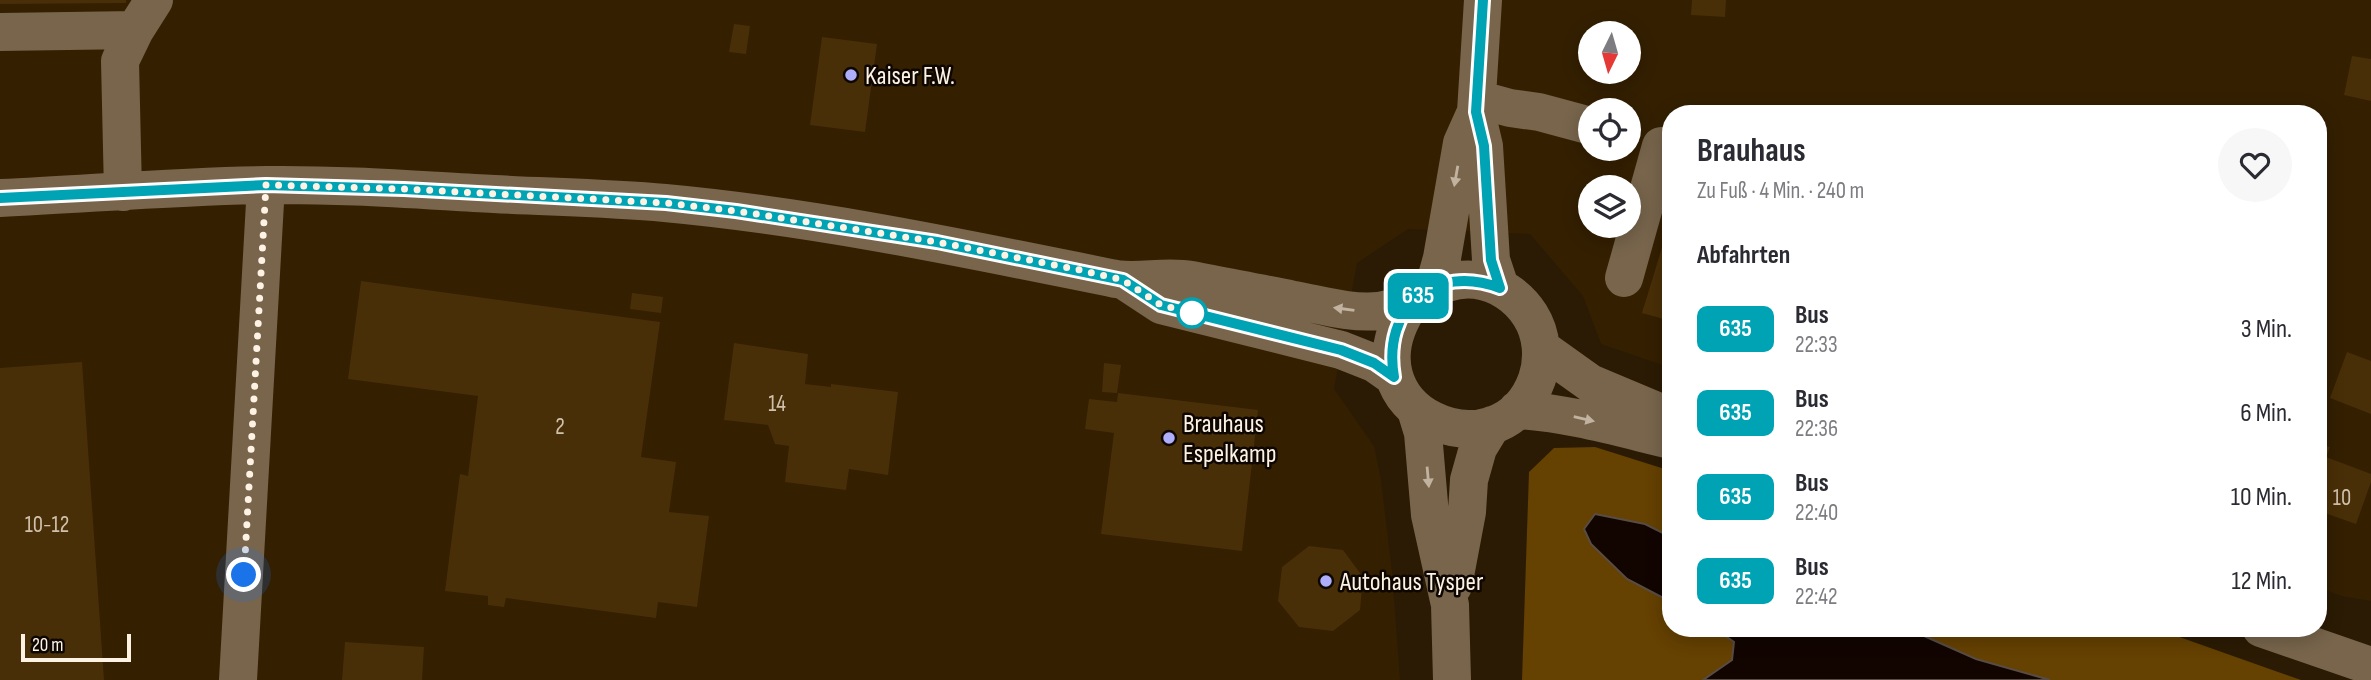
<!DOCTYPE html>
<html lang="de">
<meta charset="utf-8">
<style>
body{margin:0;font-family:"Sofia Sans Condensed",sans-serif;background:#f7f7f7;color:#2b2b33;height:100vh;display:flex;flex-direction:column;font-size:26px;white-space:nowrap}
*{box-sizing:border-box;margin:0}
p{font-size:23px;color:#7c7c81}
.icon{flex:none;width:38px;height:38px;fill:none;stroke:currentColor;stroke-width:2;stroke-linecap:round;stroke-linejoin:round}
.map{position:relative;flex:1;overflow:hidden}
.side{position:absolute;left:1662px;top:105px;width:665px;height:532px;display:flex;flex-direction:column;background:#fff;border-radius:28px;box-shadow:0 4px 18px #0003}
.side>*{flex:none}
.badge{padding:0 14px;border-radius:10px;font-size:24px;line-height:46px}
.needle{width:46px;rotate:185deg}
.fabs{position:absolute;left:1578px;top:21px;display:grid;gap:14px}
.fabs a{display:grid;place-items:center;width:63px;height:63px;border-radius:50%;background:#fff;box-shadow:0 4px 18px #0003;font-size:35px}
.scale{position:absolute;left:21px;bottom:18px;width:110px;box-sizing:border-box;padding-left:7px;border:4px solid #fdf2e4;border-top:0;font-size:19px;line-height:24px;white-space:nowrap;color:#fdf2e4;-webkit-text-stroke:5px #0e0701;paint-order:stroke}
.you{position:absolute;width:35px;height:35px;margin:-18px;border:5px solid #fff;border-radius:50%;background:#1a73e8;box-shadow:0 0 0 10px #1a73e833}
.map>.badge{position:absolute;translate:-50% -50%;box-shadow:0 0 0 4px #fff}
h2{padding:0 35px;font-size:26px;line-height:63px}
.round{display:grid;place-items:center;flex:none;width:74px;height:74px;border-radius:37px;background:#f7f7f7}
.head{display:flex;align-items:center;justify-content:space-between;height:119px;padding:0 35px}
h1{font-size:33px;font-weight:700;line-height:52px}
ul{padding:0;list-style:none}
li{display:flex;align-items:center;gap:21px;height:84px;padding:0 35px}
li div{flex:1}
li b{display:block;font-size:26px}
li em{font-style:normal}
li .badge{min-width:77px;font-weight:700;text-align:center}
.map>svg:first-child{display:block}
</style>
<div class="map">
<svg width="2371" height="680" viewBox="0 0 2371 680">
<rect width="100%" height="100%" fill="#2b1b04"/>
<path fill="#341f00" fill-rule="evenodd" d="M 0,0 L 2371,0 L 2371,601 L 2342,596 L 2319,588 L 2319,114 L 1671,114 L 1671,368 L 1601,344 L 1583,296 L 1530,234 L 1408,229 L 1357,263 L 1334,389 L 1374,446 L 1381,480 L 1392,572 L 1400,680 L 0,680 ZM 1591,33 L 1629,33 L 1629,72 L 1591,72 ZM 1591,110 L 1629,110 L 1629,149 L 1591,149 ZM 1591,187 L 1629,187 L 1629,226 L 1591,226 Z"/>
<path fill="#654102" d="M 1595,447 L 1671,471 L 1671,537 L 1645,524 L 1627,579 L 1671,602 L 1671,628 L 1714,628 L 1734,642 L 1732,660 L 1703,680 L 1522,680 L 1529,472 L 1554,448 Z
M 1906,628 L 2154,628 L 2301,680 L 2050,680 L 1976,659 Z"/>
<path fill="#120500" stroke="#584c44" stroke-width="2" d="M 1595,514 L 1645,524 L 1671,537 L 1671,602 L 1627,579 L 1591,544 L 1584,529 Z
M 1714,628 L 1906,628 L 1976,659 L 2050,680 L 1703,680 L 1732,660 L 1734,642 Z"/>
<path fill="#492f07" d="M 0,0 L 126,0 L 126,3 L 0,4 Z
M 1692,0 L 1726,0 L 1725,17 L 1691,15 Z
M 734,24 L 750,26 L 746,54 L 729,52 Z
M 822,37 L 877,44 L 865,132 L 810,125 Z
M 2352,56 L 2371,59 L 2371,101 L 2344,95 Z
M 1671,218 L 1671,321 L 1642,313 Z
M 361,281 L 660,322 L 641,457 L 676,462 L 669,512 L 709,516 L 697,607 L 658,602 L 656,618 L 506,598 L 504,607 L 488,605 L 488,596 L 445,591 L 460,474 L 468,476 L 478,396 L 348,379 Z
M 632,293 L 663,297 L 661,313 L 630,309 Z
M 734,343 L 808,354 L 805,384 L 831,387 L 831,384 L 898,392 L 888,475 L 849,469 L 846,490 L 785,482 L 789,446 L 775,444 L 768,425 L 724,420 Z
M 2347,352 L 2371,361 L 2371,414 L 2330,398 Z
M 82,362 L 104,680 L 0,680 L 0,368 Z
M 1104,363 L 1121,365 L 1117,393 L 1102,392 Z
M 1118,393 L 1258,410 L 1242,551 L 1101,534 L 1114,433 L 1085,429 L 1089,399 L 1117,402 Z
M 2319,444 L 2330,447 L 2326,457 L 2371,474 L 2371,482 L 2356,524 L 2319,511 Z
M 1309,546 L 1343,550 L 1363,577 L 1360,610 L 1333,631 L 1299,627 L 1278,601 L 1282,567 Z
M 345,642 L 424,647 L 422,680 L 342,680 Z"/>
<g fill="none" stroke-linecap="round" stroke-linejoin="round">
<path stroke="#78654c" stroke-width="38" d="M 1483,0 L 1476,112 L 1484,146 L 1491,260 L 1500,287
M 0,32 L 135,30
M 1477,99 L 1510,108 L 1539,112 L 1591,126
M 123,192 L 120,61 L 135,30 L 154,0
M 0,198 C 88,194 178,186 266,185 C 342,184 419,190 494,194 C 551,197 609,198 665,203 C 817,217 967,249 1116,279 C 1140,283 1165,275 1191,280 C 1226,287 1260,293 1294,300 C 1322,305 1350,314 1379,311 C 1415,307 1437,275 1476,280 C 1498,283 1518,296 1530,315 C 1542,334 1544,358 1537,379 C 1501,481 1336,412 1411,303
M 1624,278 L 1661,146
M 1123,280 L 1161,305 L 1341,350 L 1374,363 L 1394,377
M 1434,287 L 1442,258 L 1462,143 L 1475,114
M 1541,348 L 1590,383 L 1671,417
M 1416,410 L 1423,433 L 1430,515 L 1450,605 L 1452,680
M 1517,410 C 1569,413 1620,428 1671,440
M 1453,586 L 1467,512 L 1469,480 L 1478,448 L 1492,425
M 2261,628 L 2371,666
M 238,680 L 266,185"/>
</g>
<defs><path id="oneway-solid" d="M-6-.8H1V-3.2L6.5 0L1 3.2V.8H-6Z" transform="scale(1.75)"/></defs>
<g fill="#c1b3a0">
<use href="#oneway-solid" transform="translate(1456 176) rotate(100)"/>
<use href="#oneway-solid" transform="translate(1344 309) rotate(-172)"/>
<use href="#oneway-solid" transform="translate(1584 419) rotate(13)"/>
<use href="#oneway-solid" transform="translate(1428 477) rotate(85)"/>
</g>
<g fill="none" stroke-linecap="round" stroke-linejoin="round">
<g stroke="#fff" stroke-width="16">
<path id="line" d="M 0,198 L 266,185 L 404,189 L 666,203 L 736,211 L 937,242 L 1123,280 L 1161,305 L 1341,350 L 1374,363 L 1394,377 C 1382,308 1434,263 1500,288 L 1491,260 L 1484,146 L 1476,112 L 1483,0"/>
</g>
<use href="#line" stroke="#00a3b4" stroke-width="10"/>
<path stroke="#fdf2e4" stroke-width="7" stroke-dasharray="0 12.6" d="M 244,575 L 266,185 L 404,189 L 666,203 L 736,211 L 937,242 L 1080,270 L 1123,280 L 1161,305 L 1192,313"/>
</g>
<g fill="#aeaefa" stroke="#0e0701" stroke-width="2.5">
<circle cx="851" cy="75" r="7"/>
<circle cx="1169" cy="438" r="7"/>
<circle cx="1326" cy="581" r="7"/>
</g>
<circle fill="#fff" stroke="#00a3b4" stroke-width="3.5" cx="1192" cy="313" r="14"/>
<g text-anchor="middle" stroke-width="5" stroke-linejoin="round" paint-order="stroke">
<g font-size="23" fill="#d0c1ad">
<text x="777" y="411">14</text>
<text x="560" y="434">2</text>
<text x="2342" y="505">10</text>
<text x="47" y="532">10-12</text>
</g>
<g font-size="26" fill="#fdf2e4" stroke="#0e0701" text-anchor="start">
<text x="865" y="84">Kaiser F.W.</text>
<text x="1183" y="432">Brauhaus<tspan x="1183" dy="30">Espelkamp</tspan></text>
<text x="1340" y="590">Autohaus Tysper</text>
</g>
</g>
</svg>
<div class="fabs">
<a><svg class="needle" viewBox="-14 -14 28 28"><path d="M0-13l5 13h-10z" fill="#e53935"/><path d="M0 13l5-13h-10z" fill="#7c7c81"/></svg></a>
<a><svg class="icon" aria-label="locate" viewBox="0 0 24 24"><circle cx="12" cy="12" r="6"/><path d="M12 2v4M12 18v4M2 12h4M18 12h4"/></svg></a>
<a><svg class="icon" aria-label="layers" viewBox="0 0 24 24"><path d="M12 4l9 5-9 5-9-5zM3 14l9 5 9-5"/></svg></a>
</div>
<div class="scale">20 m</div>
<div class="you" style="left:244px;top:575px"></div>
<b class="badge" style="left:1418px;top:296px;background:#00a3b4;color:#fff">635</b>
<section class="side">
<div class="head"><div><h1>Brauhaus</h1><p>Zu Fuß · 4 Min. · 240 m</p></div><a class="round"><svg class="icon" aria-label="heart" viewBox="0 0 24 24"><path d="M12 20l-8-8c-3-5 5-10 8-4 3-6 11-1 8 4z"/></svg></a></div>
<h2>Abfahrten</h2>
<ul>
<li><span class="badge" style="background:#00a3b4;color:#fff">635</span><div><b>Bus</b><p>22:33</p></div><em>3 Min.</em></li>
<li><span class="badge" style="background:#00a3b4;color:#fff">635</span><div><b>Bus</b><p>22:36</p></div><em>6 Min.</em></li>
<li><span class="badge" style="background:#00a3b4;color:#fff">635</span><div><b>Bus</b><p>22:40</p></div><em>10 Min.</em></li>
<li><span class="badge" style="background:#00a3b4;color:#fff">635</span><div><b>Bus</b><p>22:42</p></div><em>12 Min.</em></li>
</ul>
</section>
</div>
